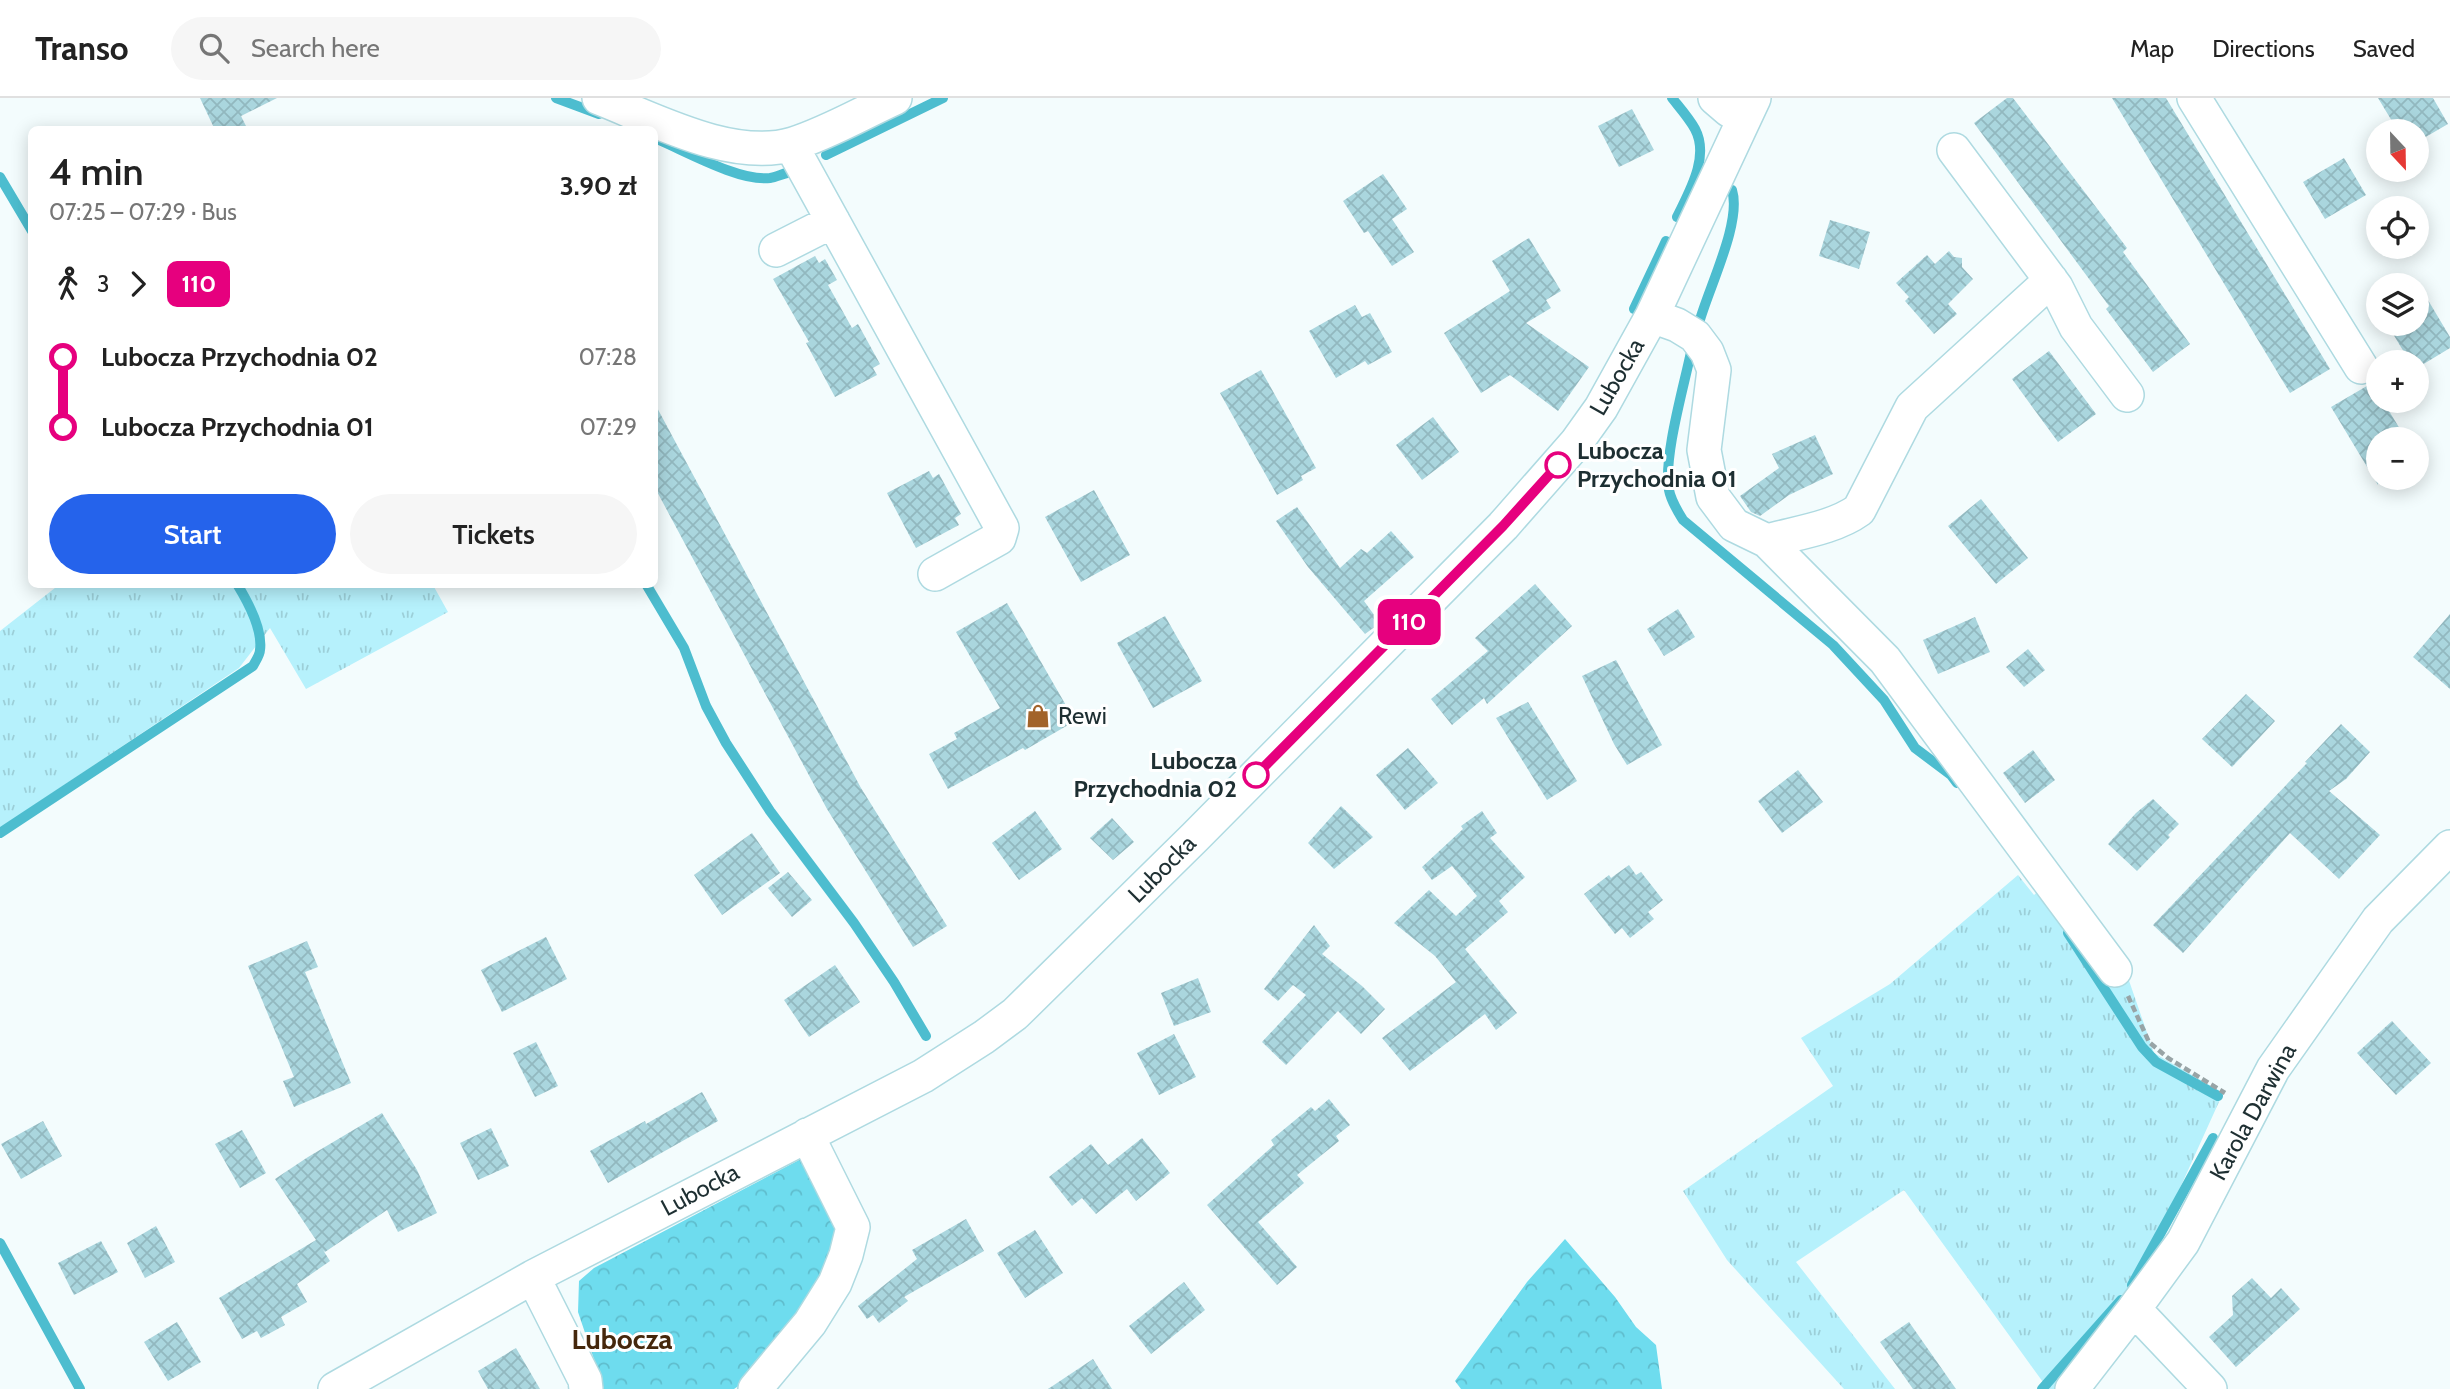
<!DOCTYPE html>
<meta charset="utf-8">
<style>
body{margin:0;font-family:Cabin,sans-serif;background:#f6f6f6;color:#222;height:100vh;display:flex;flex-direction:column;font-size:26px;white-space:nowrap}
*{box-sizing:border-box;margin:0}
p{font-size:23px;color:#767676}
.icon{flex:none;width:38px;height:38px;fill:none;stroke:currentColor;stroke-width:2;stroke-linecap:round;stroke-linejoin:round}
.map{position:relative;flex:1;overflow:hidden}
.side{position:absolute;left:28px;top:28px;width:630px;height:462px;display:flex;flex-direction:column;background:#fff;border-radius:10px;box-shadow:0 4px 18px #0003}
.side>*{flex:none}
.badge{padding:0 14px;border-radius:10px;font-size:24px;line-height:46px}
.needle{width:46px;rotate:158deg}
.buttons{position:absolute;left:2366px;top:21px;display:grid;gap:14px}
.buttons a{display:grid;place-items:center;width:63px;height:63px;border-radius:50%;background:#fff;box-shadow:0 4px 18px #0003;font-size:35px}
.map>.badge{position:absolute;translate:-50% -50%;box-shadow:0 0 0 4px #fff}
.legs{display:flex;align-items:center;gap:10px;height:77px;padding:0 21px;font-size:23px}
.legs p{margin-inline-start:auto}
.overview{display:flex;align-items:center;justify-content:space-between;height:119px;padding:0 21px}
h1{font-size:38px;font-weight:600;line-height:52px}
.cta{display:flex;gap:14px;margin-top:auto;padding:14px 21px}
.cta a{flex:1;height:80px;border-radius:42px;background:#2563eb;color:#fff;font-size:28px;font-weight:600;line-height:80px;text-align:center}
.cta a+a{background:#f6f6f6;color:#222}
ul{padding:0 21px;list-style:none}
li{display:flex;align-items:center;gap:24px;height:70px;font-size:26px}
li i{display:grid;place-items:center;width:10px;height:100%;margin:0 9px;background:currentColor}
li i::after{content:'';width:18px;height:18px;margin:-9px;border:5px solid;border-radius:50%;background:#fff}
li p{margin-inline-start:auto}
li:first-child i{background:linear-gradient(#0000 50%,currentColor 0)}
li:last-child i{background:linear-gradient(currentColor 50%,#0000 0)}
header{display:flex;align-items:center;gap:42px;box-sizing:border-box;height:98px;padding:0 35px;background:#fff;border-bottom:2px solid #e0e0e0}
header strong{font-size:33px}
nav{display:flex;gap:38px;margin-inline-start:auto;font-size:24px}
.search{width:490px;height:63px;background:#f6f6f6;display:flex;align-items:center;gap:18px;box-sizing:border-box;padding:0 24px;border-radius:38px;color:#767676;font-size:26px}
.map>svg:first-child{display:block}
</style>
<header>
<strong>Transo</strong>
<div class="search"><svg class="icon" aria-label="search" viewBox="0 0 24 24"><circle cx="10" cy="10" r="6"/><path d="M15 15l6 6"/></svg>Search here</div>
<nav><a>Map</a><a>Directions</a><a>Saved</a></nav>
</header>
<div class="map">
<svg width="2450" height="1291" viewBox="0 0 2450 1291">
<defs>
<pattern id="grass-tufts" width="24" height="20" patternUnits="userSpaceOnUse" patternTransform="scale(1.75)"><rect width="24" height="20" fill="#b6f1fc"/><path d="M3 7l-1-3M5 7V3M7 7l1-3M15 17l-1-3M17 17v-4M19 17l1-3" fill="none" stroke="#9ccfd8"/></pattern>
<pattern id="forest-crowns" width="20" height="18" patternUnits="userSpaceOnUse" patternTransform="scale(1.75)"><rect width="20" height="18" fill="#6edcee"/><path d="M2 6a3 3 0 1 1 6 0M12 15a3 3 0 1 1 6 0" fill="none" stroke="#5fbdcd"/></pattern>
<pattern id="building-cross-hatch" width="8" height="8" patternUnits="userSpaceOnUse" patternTransform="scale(1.75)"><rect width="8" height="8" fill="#aad6de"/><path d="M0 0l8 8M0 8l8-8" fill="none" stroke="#92b8bf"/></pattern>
</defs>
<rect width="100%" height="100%" fill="#f3fcfd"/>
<path fill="url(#grass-tufts)" d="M 60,486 L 433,487 L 448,514 L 306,591 L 270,530 L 239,570 L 0,730 L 0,533 Z
M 2059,774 L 2125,871 L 2154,955 L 2223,995 L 2127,1207 L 2057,1291 L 2048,1291 L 1904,1092 L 1796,1164 L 1895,1291 L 1844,1291 L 1727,1162 L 1683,1093 L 1833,988 L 1801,940 L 1890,886 L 2018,777 L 2034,797 Z"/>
<path fill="url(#forest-crowns)" d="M 816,1053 L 853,1129 L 783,1258 L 734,1291 L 604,1291 L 578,1214 L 579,1183 L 594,1170 Z
M 1565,1141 L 1615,1199 L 1636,1229 L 1656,1247 L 1662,1291 L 1461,1291 L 1455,1283 L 1527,1184 Z"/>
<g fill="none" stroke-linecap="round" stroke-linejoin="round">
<path stroke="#4dbdcf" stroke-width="10" d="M 556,0 L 599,16
M 1672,0 C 1680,10 1689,20 1695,31 C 1710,59 1689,94 1677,119
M 659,42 C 687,54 741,84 770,80 C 776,79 782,76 787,75
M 826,57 L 943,0
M 0,79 L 32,133
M 1634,211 L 1666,143
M 1699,225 C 1709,189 1742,124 1732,92
M 1691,254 C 1684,288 1663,360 1669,392 C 1671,403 1677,412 1683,422 L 1833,547 L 1884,602 L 1915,650 L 1951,677 L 1957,685
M 646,486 L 684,550 L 706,608 L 726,645 L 770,713 L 854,825 L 894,884 L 926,938
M 0,735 L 253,568 C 255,564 260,557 260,552 C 263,531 248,504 237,486
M 2068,835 L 2142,949 L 2156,964 L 2218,998
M 0,1145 L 80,1291
M 2132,1187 L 2213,1040
M 2042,1291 L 2121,1202"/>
</g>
<path fill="url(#building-cross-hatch)" d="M 200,0 L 277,0 L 241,18 L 248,32 L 215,32 Z
M 2007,0 L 2013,0 L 2080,88 L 2127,150 L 2123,154 L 2190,246 L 2153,274 L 2106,211 L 2109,208 L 1974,25 Z
M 2112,0 L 2166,0 L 2330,271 L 2290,295 Z
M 2378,0 L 2433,0 L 2448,26 L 2417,44 L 2417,33 L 2398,33 Z
M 1632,11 L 1654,52 L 1619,69 L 1598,28 Z
M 2344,60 L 2366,97 L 2325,121 L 2303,84 Z
M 1383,76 L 1407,111 L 1392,121 L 1414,154 L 1392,168 L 1368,133 L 1364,135 L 1343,103 Z
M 1830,122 L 1870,134 L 1859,171 L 1819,158 Z
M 1529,140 L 1561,193 L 1546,202 L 1551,210 L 1526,225 L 1589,269 L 1558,313 L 1510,277 L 1481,295 L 1444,235 L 1510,193 L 1492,163 Z
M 1949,153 L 1954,159 L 1962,160 L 1962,169 L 1973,181 L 1948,206 L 1957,216 L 1934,236 L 1905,203 L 1909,199 L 1896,185 L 1927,157 L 1935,166 Z
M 815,158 L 819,165 L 825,161 L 837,182 L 828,187 L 852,230 L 858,226 L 880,266 L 873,270 L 877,277 L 835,299 L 806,245 L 809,244 L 773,181 Z
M 2416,182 L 2450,239 L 2450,250 L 2417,270 L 2417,264 L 2410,264 L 2387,226 L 2417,226 L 2417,187 L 2408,187 Z
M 1355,207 L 1362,219 L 1370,215 L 1392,254 L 1368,267 L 1365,263 L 1336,280 L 1309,233 Z
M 2049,253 L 2096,316 L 2058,344 L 2012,281 Z
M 1261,272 L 1316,370 L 1301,378 L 1303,382 L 1277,397 L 1220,295 Z
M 2372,285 L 2378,295 L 2378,303 L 2383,303 L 2406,341 L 2378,341 L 2378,387 L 2331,309 Z
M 654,304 L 861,690 L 947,828 L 913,849 L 827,711 L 654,388 Z
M 1433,319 L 1459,354 L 1422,382 L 1396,347 Z
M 1815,337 L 1833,376 L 1789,397 L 1760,418 L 1751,414 L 1740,398 L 1779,370 L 1772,356 Z
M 929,373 L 933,380 L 939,376 L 961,416 L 955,420 L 959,427 L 916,450 L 887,395 Z
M 1094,392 L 1130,457 L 1081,484 L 1045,419 Z
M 1981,401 L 2028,460 L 1996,486 L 1948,428 Z
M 1297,409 L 1340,470 L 1361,451 L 1367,455 L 1391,433 L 1414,459 L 1364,503 L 1380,525 L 1365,536 L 1308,469 L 1276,423 Z
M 1535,486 L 1572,528 L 1487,606 L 1484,600 L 1452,627 L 1431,601 L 1488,553 L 1475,540 Z
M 1007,505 L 1075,623 L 1025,652 L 1023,650 L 948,691 L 929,656 L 957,641 L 954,635 L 1000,610 L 956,534 Z
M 1678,511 L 1695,539 L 1664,558 L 1647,531 Z
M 2450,516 L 2450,591 L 2413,559 Z
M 1165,518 L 1202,583 L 1153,610 L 1117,545 Z
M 1975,519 L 1990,554 L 1938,576 L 1923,542 Z
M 2028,551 L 2045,572 L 2024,589 L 2006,569 Z
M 1616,562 L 1662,647 L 1627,667 L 1614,646 L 1582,578 Z
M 2246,596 L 2275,623 L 2232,669 L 2202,641 Z
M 1528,604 L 1577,683 L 1547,702 L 1496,620 Z
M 2341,626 L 2370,654 L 2346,681 L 2329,693 L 2380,737 L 2339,781 L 2290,735 L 2183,855 L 2153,827 L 2307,665 L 2305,664 Z
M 1408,650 L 1438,685 L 1405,712 L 1376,677 Z
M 2033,652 L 2055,682 L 2025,705 L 2003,675 Z
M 1798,672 L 1823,704 L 1782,735 L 1758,703 Z
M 2153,701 L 2179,726 L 2168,737 L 2170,739 L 2137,773 L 2108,746 L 2136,715 Z
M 1341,708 L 1373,739 L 1334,771 L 1308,745 Z
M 1035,713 L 1062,751 L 1019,782 L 992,745 Z
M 1482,713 L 1497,735 L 1490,740 L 1525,779 L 1499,803 L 1508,814 L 1465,851 L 1517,915 L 1496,932 L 1485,916 L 1410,973 L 1382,940 L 1456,884 L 1435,858 L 1394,825 L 1429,792 L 1456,818 L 1477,798 L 1452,768 L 1432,782 L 1422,769 L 1463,731 L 1461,728 Z
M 1112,720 L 1134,744 L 1113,762 L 1090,740 Z
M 752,735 L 780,775 L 722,817 L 694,777 Z
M 1629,767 L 1636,777 L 1641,774 L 1663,802 L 1648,814 L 1654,821 L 1630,840 L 1622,830 L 1615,836 L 1584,796 L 1609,777 L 1611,780 Z
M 788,774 L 812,802 L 792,819 L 768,790 Z
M 1314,827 L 1330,848 L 1322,856 L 1362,888 L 1385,911 L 1361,936 L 1338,913 L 1286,967 L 1262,944 L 1306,897 L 1293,887 L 1278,903 L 1264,891 Z
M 546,839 L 567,881 L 502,914 L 481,872 Z
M 307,843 L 318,869 L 305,874 L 351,985 L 294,1009 L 283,983 L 294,979 L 248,868 Z
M 835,867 L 860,904 L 809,939 L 784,902 Z
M 1198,880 L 1211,914 L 1174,928 L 1161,895 Z
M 2392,923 L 2431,965 L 2396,997 L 2357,955 Z
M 1174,936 L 1196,979 L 1159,997 L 1137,955 Z
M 536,944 L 558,988 L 535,999 L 513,955 Z
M 702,994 L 718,1023 L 608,1085 L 590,1053 L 645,1023 L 646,1026 Z
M 1329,1001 L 1350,1027 L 1336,1038 L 1339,1043 L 1297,1077 L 1304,1085 L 1258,1124 L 1297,1169 L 1277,1187 L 1207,1107 L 1274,1047 L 1271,1042 L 1311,1009 L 1315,1013 Z
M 382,1015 L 417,1072 L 437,1115 L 398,1134 L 387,1112 L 325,1154 L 323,1152 L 330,1163 L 297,1186 L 307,1204 L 281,1219 L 285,1227 L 261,1240 L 257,1233 L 242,1241 L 219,1200 L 316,1142 L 275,1081 L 308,1059 Z
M 43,1023 L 62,1058 L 21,1081 L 1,1046 Z
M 491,1030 L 509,1068 L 478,1082 L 460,1045 Z
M 242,1032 L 266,1075 L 240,1090 L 215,1046 Z
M 1142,1040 L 1170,1075 L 1136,1103 L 1127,1091 L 1096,1116 L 1082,1100 L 1072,1108 L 1049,1079 L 1091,1046 L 1108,1067 Z
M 966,1121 L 984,1153 L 904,1199 L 908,1203 L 879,1225 L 873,1217 L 867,1221 L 858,1208 L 917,1161 L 912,1152 Z
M 156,1128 L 175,1164 L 145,1180 L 127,1145 Z
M 1035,1132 L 1063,1175 L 1025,1200 L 997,1155 Z
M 101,1143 L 118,1174 L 74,1197 L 58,1165 Z
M 2252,1180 L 2271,1200 L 2281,1190 L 2300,1211 L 2236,1269 L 2209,1239 L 2233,1217 L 2232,1198 Z
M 1184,1184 L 1205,1212 L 1151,1256 L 1129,1228 Z
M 177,1224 L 201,1264 L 168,1283 L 144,1244 Z
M 1909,1224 L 1956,1291 L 1913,1291 L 1880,1244 Z
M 516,1250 L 540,1291 L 488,1291 L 478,1273 Z
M 1093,1261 L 1112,1291 L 1048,1291 Z"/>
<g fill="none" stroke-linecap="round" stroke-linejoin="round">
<g stroke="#aedae1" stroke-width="36">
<path id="minor" d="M 599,0 C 655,22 733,64 793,46 C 828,35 862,15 895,0
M 1715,0 L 1729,12 L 1744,19
M 2194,0 L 2361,269
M 791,47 L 1002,430 L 999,440 L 935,476
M 1954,52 L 2056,189 L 2076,229 L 2127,297
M 776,152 L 833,123
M 1652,218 L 1677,227 L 1695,238 L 1707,254 L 1714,272 L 1704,352 L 1713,399 L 1734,427 L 1767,443 C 1796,435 1834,430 1859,412 L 1912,309 L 2051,182
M 1767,443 L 1885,562 L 2115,872
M 533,1179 L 585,1282 L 586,1291
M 2134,1211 L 2210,1291
M 335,1291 L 533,1179 L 923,978 L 984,939 L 1015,916 L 1195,739 L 1503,428 L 1576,345 L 1601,310 L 1652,218 L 1754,0
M 755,1291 L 810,1225 L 835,1185 L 846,1157 L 853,1129 L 807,1037
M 2072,1291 L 2134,1211 L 2183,1144 L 2273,971 L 2378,822 L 2450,749"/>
</g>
<path stroke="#98a4a6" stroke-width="4.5" stroke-dasharray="7 3.5" stroke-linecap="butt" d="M 2128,898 L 2149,944 L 2168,960 L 2225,995"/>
<use href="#minor" stroke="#fff" stroke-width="33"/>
</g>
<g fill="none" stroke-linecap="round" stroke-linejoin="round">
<g stroke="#fff" stroke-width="16">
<path id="line-1" d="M 1256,677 L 1503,428 L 1558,367"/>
</g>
<use href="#line-1" stroke="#e6007e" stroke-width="10"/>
</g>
<defs>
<g id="shop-bare" transform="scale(1.89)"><path d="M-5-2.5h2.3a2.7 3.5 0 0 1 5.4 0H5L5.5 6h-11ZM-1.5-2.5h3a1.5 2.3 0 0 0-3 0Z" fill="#a2632a" stroke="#fff" stroke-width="2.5" paint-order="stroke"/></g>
</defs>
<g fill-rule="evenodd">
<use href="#shop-bare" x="1038" y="618"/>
</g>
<g fill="#fff" stroke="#e6007e" stroke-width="3.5">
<circle cx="1558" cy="367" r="12"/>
<circle cx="1256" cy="677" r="12"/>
</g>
<g text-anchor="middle" stroke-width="6" stroke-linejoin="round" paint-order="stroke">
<g font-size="24" fill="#1e2f32" stroke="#fff">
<text transform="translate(1617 279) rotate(-60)" y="8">Lubocka</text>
<text transform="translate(1162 771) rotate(-45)" y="8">Lubocka</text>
<text transform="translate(2253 1014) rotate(-61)" y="8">Karola Darwina</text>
<text transform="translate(700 1092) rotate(-28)" y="8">Lubocka</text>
</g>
<g font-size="24" font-weight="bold" fill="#1e2f32" stroke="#fff" text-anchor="start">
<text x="1577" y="361">Lubocza<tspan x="1577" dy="28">Przychodnia 01</tspan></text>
<text x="1237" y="671" text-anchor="end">Lubocza<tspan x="1237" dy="28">Przychodnia 02</tspan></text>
</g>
<g font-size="24" fill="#1e2f32" stroke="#fff" text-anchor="start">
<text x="1058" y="626">Rewi</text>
</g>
<g font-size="28" font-weight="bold" fill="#45270c" stroke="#fff">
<text x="622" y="1251">Lubocza</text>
</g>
</g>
</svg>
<div class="buttons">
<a><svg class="needle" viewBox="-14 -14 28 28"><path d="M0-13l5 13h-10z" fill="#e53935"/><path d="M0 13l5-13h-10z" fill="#767676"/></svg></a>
<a><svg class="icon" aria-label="locate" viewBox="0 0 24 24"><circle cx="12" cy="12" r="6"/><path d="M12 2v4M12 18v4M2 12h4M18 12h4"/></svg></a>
<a><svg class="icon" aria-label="layers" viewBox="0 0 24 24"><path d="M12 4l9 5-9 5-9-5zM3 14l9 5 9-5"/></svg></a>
<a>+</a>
<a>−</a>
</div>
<b class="badge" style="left:1409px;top:524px;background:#e6007e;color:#fff">110</b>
<section class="side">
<div class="overview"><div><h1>4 min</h1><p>07:25 – 07:29 · Bus</p></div><b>3.90 zł</b></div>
<div class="legs"><svg class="icon" aria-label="walk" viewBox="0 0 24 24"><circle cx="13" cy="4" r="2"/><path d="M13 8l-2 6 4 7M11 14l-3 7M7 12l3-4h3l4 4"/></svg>3<svg class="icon" aria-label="forward" viewBox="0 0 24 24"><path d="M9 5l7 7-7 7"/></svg><b class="badge" style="background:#e6007e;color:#fff">110</b></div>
<ul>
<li><i style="color:#e6007e"></i><b>Lubocza Przychodnia 02</b><p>07:28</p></li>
<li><i style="color:#e6007e"></i><b>Lubocza Przychodnia 01</b><p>07:29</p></li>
</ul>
<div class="cta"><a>Start</a><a>Tickets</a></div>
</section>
</div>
